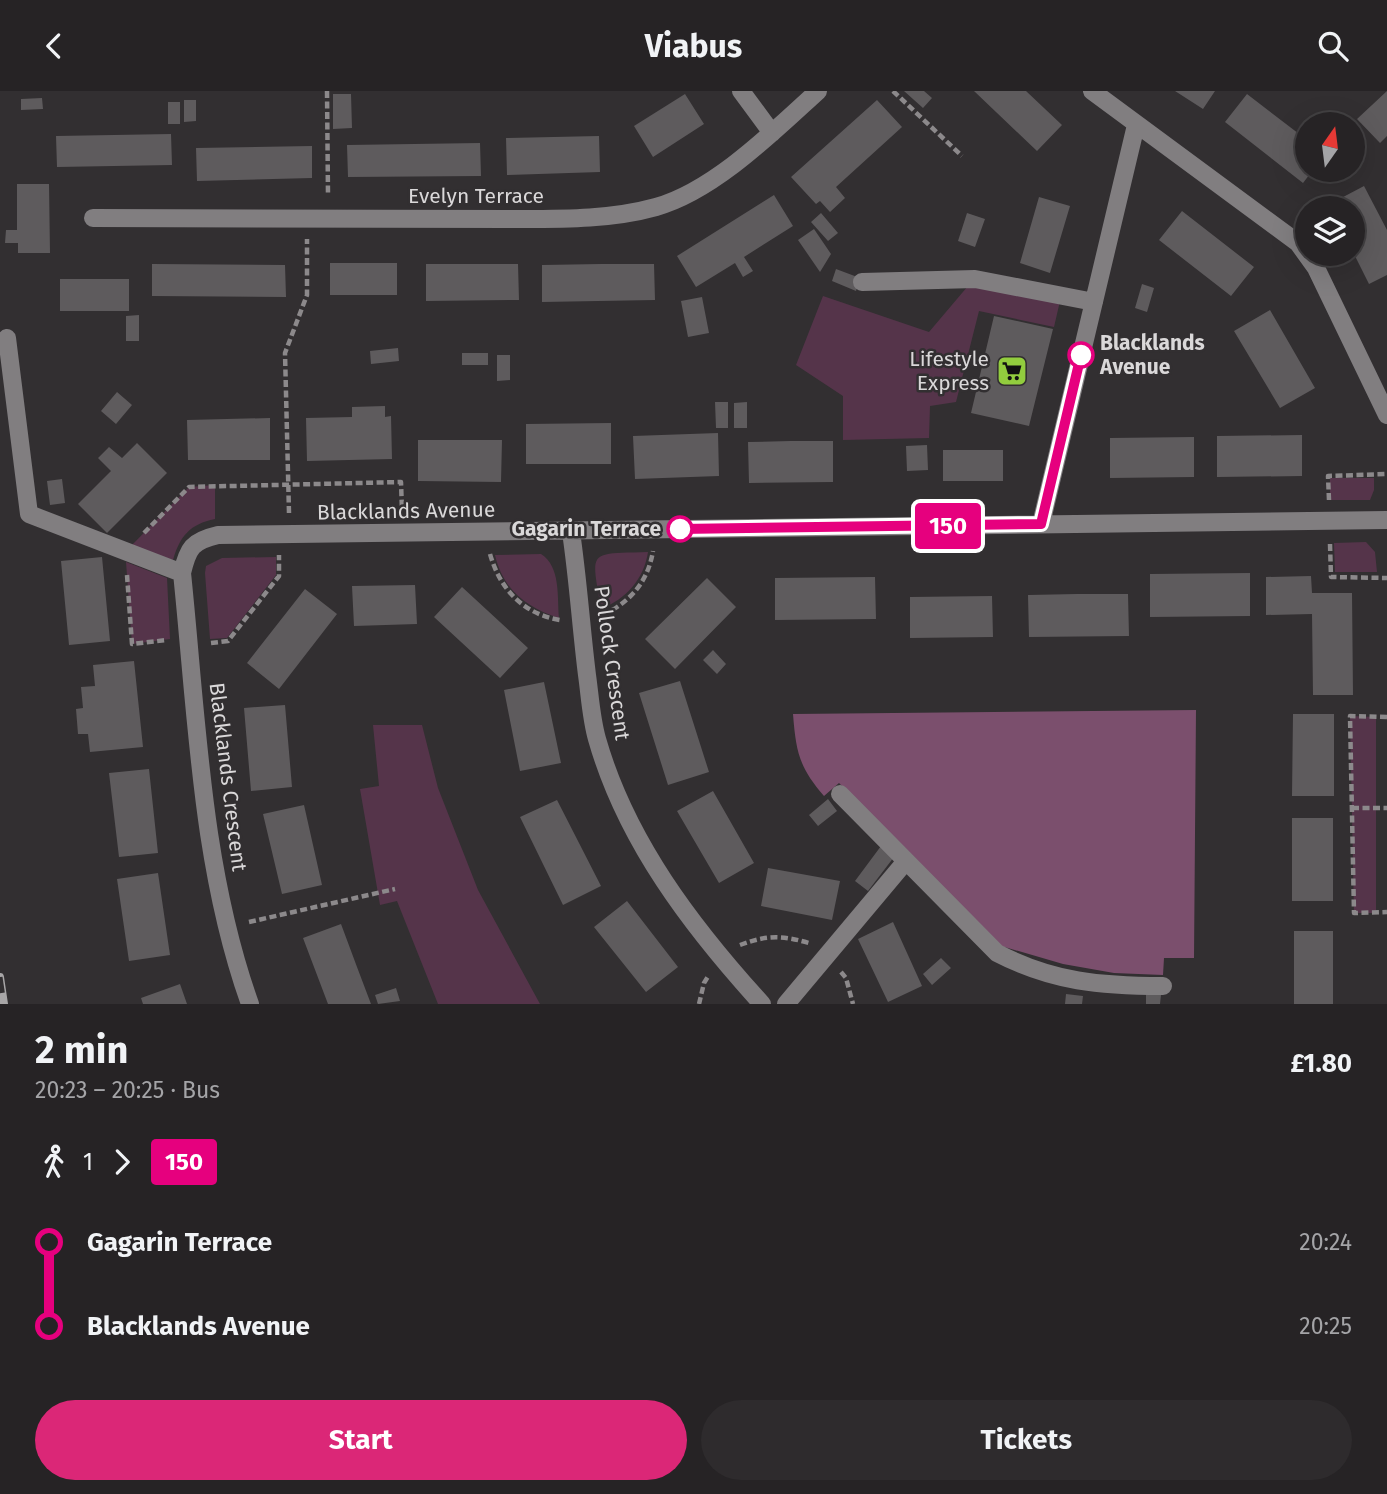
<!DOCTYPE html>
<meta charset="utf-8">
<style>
body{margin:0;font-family:"Fira Sans",sans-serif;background:#2e2b2d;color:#f1f3f6;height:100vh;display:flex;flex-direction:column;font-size:26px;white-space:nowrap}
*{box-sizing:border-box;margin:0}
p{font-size:23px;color:#a4a4a7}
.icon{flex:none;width:38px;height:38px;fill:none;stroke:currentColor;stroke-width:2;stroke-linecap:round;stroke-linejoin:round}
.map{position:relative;height:913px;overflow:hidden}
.side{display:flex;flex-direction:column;background:#262325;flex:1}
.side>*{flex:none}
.badge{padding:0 14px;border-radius:5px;font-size:24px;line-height:46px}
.needle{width:46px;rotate:14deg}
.fabs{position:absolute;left:1295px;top:21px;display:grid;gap:14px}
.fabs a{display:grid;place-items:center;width:70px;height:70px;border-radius:50%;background:#262325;box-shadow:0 7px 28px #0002,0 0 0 2px #424042;font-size:35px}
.map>.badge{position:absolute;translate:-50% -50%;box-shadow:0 0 0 4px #fff}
.legs{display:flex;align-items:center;gap:10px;height:77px;padding:0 35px;font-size:23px}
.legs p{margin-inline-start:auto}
.headline{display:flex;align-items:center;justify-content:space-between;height:119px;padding:0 35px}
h1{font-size:38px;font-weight:700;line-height:52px}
.button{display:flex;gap:14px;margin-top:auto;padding:14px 35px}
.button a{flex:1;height:80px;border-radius:42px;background:#db2777;color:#fff;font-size:28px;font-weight:700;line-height:80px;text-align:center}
.button a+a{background:#2e2b2d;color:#f1f3f6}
ul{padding:0 35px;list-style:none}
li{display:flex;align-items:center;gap:24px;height:84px;font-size:26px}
li i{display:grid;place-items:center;width:10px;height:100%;margin:0 9px;background:currentColor}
li i::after{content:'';width:18px;height:18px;margin:-9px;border:5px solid;border-radius:50%;background:#262325}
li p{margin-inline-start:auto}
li:first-child i{background:linear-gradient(#0000 50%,currentColor 0)}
li:last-child i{background:linear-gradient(currentColor 50%,#0000 0)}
header{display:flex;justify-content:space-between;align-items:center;height:91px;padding:0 35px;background:#262325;font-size:32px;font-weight:700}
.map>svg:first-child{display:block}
</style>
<header><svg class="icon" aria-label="back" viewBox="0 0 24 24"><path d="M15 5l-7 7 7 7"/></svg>Viabus<svg class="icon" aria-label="search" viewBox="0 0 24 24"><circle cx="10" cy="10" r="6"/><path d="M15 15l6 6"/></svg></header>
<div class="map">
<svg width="1387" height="913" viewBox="0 0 1387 913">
<rect width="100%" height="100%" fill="#322f31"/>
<path fill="#55344a" d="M 968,195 L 1060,210 L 1054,236 L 979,220 L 956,311 L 930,315 L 929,347 L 843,349 L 843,305 L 796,274 L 823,205 L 929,241 Z
M 1330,387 L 1374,387 L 1374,399 L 1370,409 L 1330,409 Z
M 215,394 L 215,428 C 190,433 180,445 173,469 L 131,455 L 189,396 Z
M 1366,451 L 1375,461 L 1377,481 L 1335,481 L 1334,452 Z
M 648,461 C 644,488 626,508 601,518 C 591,458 587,463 648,461 Z
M 541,463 C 561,476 557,505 559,527 C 527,517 503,499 495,464 Z
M 276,466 L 276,484 L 227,547 L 210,548 L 205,482 L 206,475 L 222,467 Z
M 126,471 L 167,487 L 170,548 L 132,553 Z
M 1350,625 L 1376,626 L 1376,822 L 1354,822 Z
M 373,634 L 422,634 L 438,697 L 478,799 L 540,913 L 438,913 L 397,810 L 380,814 L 360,698 L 379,695 Z"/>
<path fill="#7b4f6d" d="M 1196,619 L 1194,867 L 1164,867 L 1163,884 L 1114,882 L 1063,873 L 1001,855 L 839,692 L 824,705 C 799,676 796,661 793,623 Z"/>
<path fill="#5e5b5d" d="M 904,0 L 924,0 L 932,7 L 923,17 Z
M 974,0 L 1026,0 L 1062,34 L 1037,60 Z
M 1175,0 L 1215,0 L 1203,18 Z
M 1387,0 L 1387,45 L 1380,52 L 1357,28 Z
M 333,3 L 351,3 L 352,37 L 333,38 Z
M 685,3 L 704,33 L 653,66 L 634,35 Z
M 1247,3 L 1307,49 L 1307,79 L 1313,79 L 1303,92 L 1225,31 Z
M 42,7 L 43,18 L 21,19 L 21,8 Z
M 184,9 L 196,9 L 196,30 L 184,31 Z
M 877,9 L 902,36 L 836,96 L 845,107 L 830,121 L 820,110 L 816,113 L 791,86 Z
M 168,11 L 180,11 L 180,33 L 168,33 Z
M 171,43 L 172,74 L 57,76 L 56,45 Z
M 599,45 L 600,81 L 507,84 L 506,47 Z
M 480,52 L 481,85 L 348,86 L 347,54 Z
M 312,55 L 312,87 L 197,90 L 196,57 Z
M 17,93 L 49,93 L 50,162 L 18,162 L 18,152 L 5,152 L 6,139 L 17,139 Z
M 1364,95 L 1387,139 L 1387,184 L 1369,193 L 1353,161 L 1353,117 L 1330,117 L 1328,114 Z
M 774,104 L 793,135 L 744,166 L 753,180 L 743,186 L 735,172 L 696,196 L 677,165 Z
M 1039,106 L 1070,115 L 1050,182 L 1020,172 Z
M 1182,120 L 1254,176 L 1231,205 L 1159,149 Z
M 821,122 L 838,142 L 828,150 L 811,131 Z
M 967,122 L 985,128 L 975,156 L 958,150 Z
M 814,138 L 831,163 L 820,181 L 798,149 Z
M 330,172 L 397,172 L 397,204 L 330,204 Z
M 152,173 L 285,174 L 286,206 L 152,205 Z
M 426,173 L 518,173 L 519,209 L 426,210 Z
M 601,173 L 654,173 L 655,209 L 542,211 L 542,174 Z
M 836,178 L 860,187 L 856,200 L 832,190 Z
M 60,188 L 129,188 L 129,220 L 60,220 Z
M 1142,193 L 1154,197 L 1147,221 L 1135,217 Z
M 702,206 L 709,242 L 688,246 L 681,210 Z
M 1270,219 L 1315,297 L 1280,317 L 1234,240 Z
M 139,224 L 139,250 L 126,250 L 126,225 Z
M 994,225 L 1053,238 L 1029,335 L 971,322 Z
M 398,257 L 399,270 L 371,273 L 370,260 Z
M 462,262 L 488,262 L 488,274 L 462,274 Z
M 497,264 L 510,264 L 510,289 L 497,290 Z
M 117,301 L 132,314 L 116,333 L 101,320 Z
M 715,311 L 728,311 L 728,337 L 716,337 Z
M 747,311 L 747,337 L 734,337 L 734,312 Z
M 385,315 L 385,326 L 391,325 L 392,368 L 307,370 L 306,327 L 352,326 L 352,316 Z
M 270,327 L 270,369 L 188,369 L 187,329 Z
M 611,332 L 611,373 L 526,373 L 526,333 Z
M 718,342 L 719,385 L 635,388 L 633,345 Z
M 1302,344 L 1302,385 L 1217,386 L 1217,345 Z
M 1194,346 L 1194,386 L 1110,387 L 1110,347 Z
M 418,349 L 502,349 L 501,391 L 418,390 Z
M 791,350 L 833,350 L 833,391 L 749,392 L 748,351 Z
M 137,352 L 167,382 L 107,442 L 78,413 L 111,380 L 98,367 L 109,356 L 122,367 Z
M 927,354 L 928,379 L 907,380 L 906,355 Z
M 943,359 L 1003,359 L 1003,390 L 943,390 Z
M 62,388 L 65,412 L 50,414 L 47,390 Z
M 102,466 L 110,550 L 69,554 L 61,470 Z
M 1250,482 L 1250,525 L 1150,526 L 1150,483 Z
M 1311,485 L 1312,502 L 1352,502 L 1353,604 L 1313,604 L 1312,523 L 1266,524 L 1266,486 Z
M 875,486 L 876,528 L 775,529 L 775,487 Z
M 707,487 L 736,516 L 675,578 L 645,548 Z
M 415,494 L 417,533 L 354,535 L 352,495 Z
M 462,496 L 528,557 L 500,587 L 434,526 Z
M 305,498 L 337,523 L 279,598 L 247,572 Z
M 1077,503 L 1128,503 L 1129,545 L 1029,546 L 1028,504 Z
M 992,505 L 993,546 L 910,547 L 910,506 Z
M 713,559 L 726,573 L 717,583 L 703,569 Z
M 134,570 L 143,656 L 90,661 L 88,643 L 78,643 L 76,618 L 83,617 L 81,596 L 95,595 L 93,574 Z
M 680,590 L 709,681 L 668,694 L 639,602 Z
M 544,591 L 561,672 L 520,680 L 504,599 Z
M 285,614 L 292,696 L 251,700 L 244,617 Z
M 1293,623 L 1334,623 L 1334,705 L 1292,705 Z
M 149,678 L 158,762 L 119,766 L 109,682 Z
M 713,700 L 754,772 L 719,792 L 677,720 Z
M 828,708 L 837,720 L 818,735 L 809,724 Z
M 557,709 L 601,795 L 563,814 L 520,726 Z
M 304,714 L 322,794 L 282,803 L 263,723 Z
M 1292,727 L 1333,727 L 1333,810 L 1292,810 Z
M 881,755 L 894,766 L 868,800 L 855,790 Z
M 768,777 L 840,790 L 832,829 L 761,815 Z
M 158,782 L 170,864 L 129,870 L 117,788 Z
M 627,810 L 678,876 L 646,901 L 594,836 Z
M 893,831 L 922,895 L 888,911 L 858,848 Z
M 341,833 L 357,876 L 371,913 L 328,913 L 303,847 Z
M 1294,840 L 1333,840 L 1333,913 L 1294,913 Z
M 941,867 L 951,877 L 932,894 L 923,883 Z
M 180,893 L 187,913 L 143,913 L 141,907 Z
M 396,897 L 400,910 L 378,913 L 375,904 Z
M 1066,903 L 1083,905 L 1082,913 L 1065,913 Z
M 1146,903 L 1161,904 L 1160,913 L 1146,913 Z"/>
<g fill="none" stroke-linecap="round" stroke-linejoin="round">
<path stroke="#8c898b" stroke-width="4.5" stroke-dasharray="7 3.5" stroke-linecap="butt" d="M 327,0 L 328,104
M 893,0 L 962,65
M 1329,409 L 1328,385 L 1387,383
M 289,422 L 285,262 L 307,204 L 307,148
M 144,442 L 189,396 L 401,391 L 402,420
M 1330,453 L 1331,486 L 1387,487
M 490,463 C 500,498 523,523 560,529
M 127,484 L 132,553 L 167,549
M 603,524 C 630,511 648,491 653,460
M 211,552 L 228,550 L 279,485 L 279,464
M 1387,626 L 1350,625 L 1354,822 L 1387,821
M 1352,717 L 1387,717
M 249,831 L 395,798
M 740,854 C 767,844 781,844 809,852
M 841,881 L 846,887 L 853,913
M 699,913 L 704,892 L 709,884"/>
<path stroke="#817e80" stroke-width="18" d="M 741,0 L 772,42
M 1092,0 L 1298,152 L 1316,177 L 1387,324
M 93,127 L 522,128 C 567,128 613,128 656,116 C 714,100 774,40 818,0
M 862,191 L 975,188 L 1094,211
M 7,247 L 29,423 L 182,482
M 1041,433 L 1136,34
M 571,441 C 578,488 581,536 587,584 C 590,605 591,627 597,648 C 626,750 692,836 762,913
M 840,703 L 997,862 C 1053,891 1101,895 1163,895
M 250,913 C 201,776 197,626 182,482 C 188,457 192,450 218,444 L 1387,429
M 786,913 L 906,770"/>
<g stroke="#a8a6a7" stroke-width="8">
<path id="rail" d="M 0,886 L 4,913"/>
</g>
<use href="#rail" stroke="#322f31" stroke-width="5" stroke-dasharray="16" stroke-linecap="butt"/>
</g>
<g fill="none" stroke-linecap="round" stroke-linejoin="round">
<g stroke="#fff" stroke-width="16">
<path id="line-1" d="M 680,438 L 1041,433 L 1081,264"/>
</g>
<use href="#line-1" stroke="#e6007e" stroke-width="10"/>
</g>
<defs>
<g id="supermarket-square" transform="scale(1.575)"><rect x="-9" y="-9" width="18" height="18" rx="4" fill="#92cd3e" stroke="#322f31"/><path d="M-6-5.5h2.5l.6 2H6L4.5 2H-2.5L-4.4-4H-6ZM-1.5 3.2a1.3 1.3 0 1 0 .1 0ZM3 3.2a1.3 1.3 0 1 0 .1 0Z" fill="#111"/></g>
</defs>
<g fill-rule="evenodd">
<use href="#supermarket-square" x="1012" y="280"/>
</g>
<g fill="#fff" stroke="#e6007e" stroke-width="3.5">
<circle cx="1081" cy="264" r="12"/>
<circle cx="680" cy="438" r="12"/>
</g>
<g text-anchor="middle" stroke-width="5" stroke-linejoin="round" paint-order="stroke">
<g font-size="21" fill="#dad8d9" stroke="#322f31">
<text x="476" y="112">Evelyn Terrace</text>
<text transform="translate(406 420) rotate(-1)" y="7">Blacklands Avenue</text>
<text transform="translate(612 572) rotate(82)" y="7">Pollock Crescent</text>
<text transform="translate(228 686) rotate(83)" y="7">Blacklands Crescent</text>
</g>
<g font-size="21" font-weight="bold" fill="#dad8d9" stroke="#322f31" text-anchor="start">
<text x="1100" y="259">Blacklands<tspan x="1100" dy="24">Avenue</tspan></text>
<text x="661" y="445" text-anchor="end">Gagarin Terrace</text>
</g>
<g font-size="21" fill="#dad8d9" stroke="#322f31" text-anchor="end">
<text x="989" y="275">Lifestyle<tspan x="989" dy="24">Express</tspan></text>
</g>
</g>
</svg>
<div class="fabs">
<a><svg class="needle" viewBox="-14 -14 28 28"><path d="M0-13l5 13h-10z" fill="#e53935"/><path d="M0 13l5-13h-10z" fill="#a4a4a7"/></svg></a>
<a><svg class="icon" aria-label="layers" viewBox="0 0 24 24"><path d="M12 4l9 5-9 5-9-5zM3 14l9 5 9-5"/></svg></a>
</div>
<b class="badge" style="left:948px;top:435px;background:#e6007e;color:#fff">150</b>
</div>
<section class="side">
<div class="headline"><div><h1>2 min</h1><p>20:23 – 20:25 · Bus</p></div><b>£1.80</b></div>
<div class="legs"><svg class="icon" aria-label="walk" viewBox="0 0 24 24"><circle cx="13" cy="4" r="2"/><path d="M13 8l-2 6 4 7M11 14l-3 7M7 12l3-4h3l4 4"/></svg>1<svg class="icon" aria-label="forward" viewBox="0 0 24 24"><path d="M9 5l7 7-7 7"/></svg><b class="badge" style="background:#e6007e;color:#fff">150</b></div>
<ul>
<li><i style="color:#e6007e"></i><b>Gagarin Terrace</b><p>20:24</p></li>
<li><i style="color:#e6007e"></i><b>Blacklands Avenue</b><p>20:25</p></li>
</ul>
<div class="button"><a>Start</a><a>Tickets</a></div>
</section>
